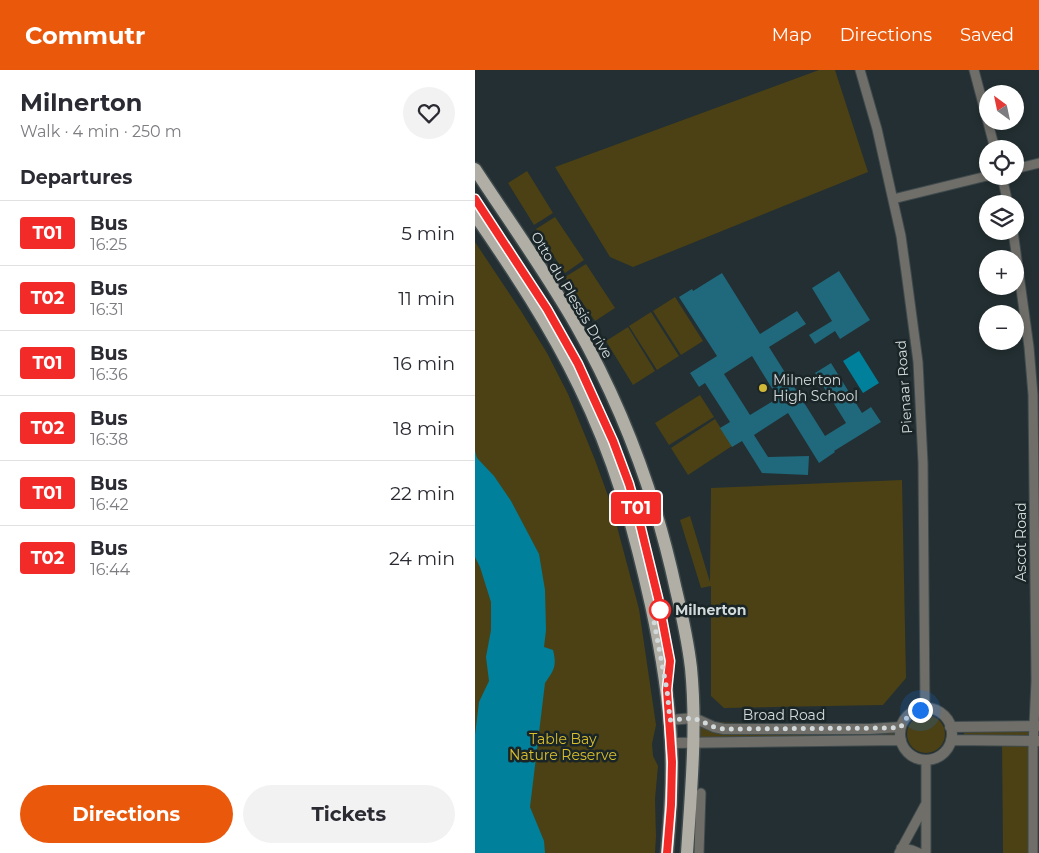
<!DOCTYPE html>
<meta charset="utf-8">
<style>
body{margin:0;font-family:Montserrat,sans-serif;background:#f2f2f3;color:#2b2b33;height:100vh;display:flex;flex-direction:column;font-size:19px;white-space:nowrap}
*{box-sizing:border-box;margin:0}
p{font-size:16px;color:#7c7c81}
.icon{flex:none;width:28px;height:28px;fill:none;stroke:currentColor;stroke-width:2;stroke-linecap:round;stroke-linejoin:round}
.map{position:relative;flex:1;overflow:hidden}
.drawer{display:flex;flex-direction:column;background:#fff;width:475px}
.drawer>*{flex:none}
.badge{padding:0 10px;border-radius:4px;font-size:18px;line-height:32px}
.needle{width:32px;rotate:327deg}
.fabs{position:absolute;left:504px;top:15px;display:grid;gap:10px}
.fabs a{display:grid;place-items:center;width:45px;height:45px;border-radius:50%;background:#fff;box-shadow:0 2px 8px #0003;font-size:25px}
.you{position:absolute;width:25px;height:25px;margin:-12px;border:4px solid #fff;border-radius:50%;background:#1a73e8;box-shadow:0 0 0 8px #1a73e833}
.map>.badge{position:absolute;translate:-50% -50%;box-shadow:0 0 0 2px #fff}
h2{padding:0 20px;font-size:19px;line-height:45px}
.round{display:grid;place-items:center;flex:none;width:52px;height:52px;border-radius:26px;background:#f2f2f3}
.overview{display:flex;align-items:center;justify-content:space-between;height:85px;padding:0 20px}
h1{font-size:24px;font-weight:700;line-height:38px}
.cta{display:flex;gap:10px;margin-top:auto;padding:10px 20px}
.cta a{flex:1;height:58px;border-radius:30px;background:#ea580c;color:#fff;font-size:20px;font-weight:700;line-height:58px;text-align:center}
.cta a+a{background:#f2f2f3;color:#2b2b33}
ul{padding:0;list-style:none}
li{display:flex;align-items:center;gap:15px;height:65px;padding:0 20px;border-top:1px solid #e1e1e2}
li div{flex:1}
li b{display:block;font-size:19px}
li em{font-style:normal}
li .badge{min-width:55px;font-weight:700;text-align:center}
header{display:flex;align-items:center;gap:30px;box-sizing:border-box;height:70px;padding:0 25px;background:#ea580c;color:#fff}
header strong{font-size:24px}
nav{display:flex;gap:28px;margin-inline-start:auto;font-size:18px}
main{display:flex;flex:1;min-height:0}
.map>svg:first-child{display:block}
</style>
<header>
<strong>Commutr</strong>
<nav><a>Map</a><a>Directions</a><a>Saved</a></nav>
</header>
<main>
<section class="drawer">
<div class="overview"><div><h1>Milnerton</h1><p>Walk · 4 min · 250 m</p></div><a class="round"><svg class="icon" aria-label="heart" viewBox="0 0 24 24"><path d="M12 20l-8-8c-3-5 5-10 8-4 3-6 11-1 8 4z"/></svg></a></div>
<h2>Departures</h2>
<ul>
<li><span class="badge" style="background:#f22b29;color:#fff">T01</span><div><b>Bus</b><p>16:25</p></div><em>5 min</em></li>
<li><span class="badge" style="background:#f22b29;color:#fff">T02</span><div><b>Bus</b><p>16:31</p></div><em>11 min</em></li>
<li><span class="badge" style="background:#f22b29;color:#fff">T01</span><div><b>Bus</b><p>16:36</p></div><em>16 min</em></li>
<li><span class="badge" style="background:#f22b29;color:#fff">T02</span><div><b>Bus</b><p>16:38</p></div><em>18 min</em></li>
<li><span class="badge" style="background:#f22b29;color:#fff">T01</span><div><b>Bus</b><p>16:42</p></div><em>22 min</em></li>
<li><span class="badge" style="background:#f22b29;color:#fff">T02</span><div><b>Bus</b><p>16:44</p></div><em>24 min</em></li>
</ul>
<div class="cta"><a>Directions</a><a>Tickets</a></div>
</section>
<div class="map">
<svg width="564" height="783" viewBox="0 0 564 783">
<rect width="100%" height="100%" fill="#232f32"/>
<path fill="#4b4114" d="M 344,0 L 360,0 L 393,102 L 158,197 L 135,187 L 80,97 Z
M 52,101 L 78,143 L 59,155 L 33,113 Z
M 80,147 L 109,190 L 90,203 L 61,159 Z
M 0,172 L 46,241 L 72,283 L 93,324 L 120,390 L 136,434 L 164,539 L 181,655 L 177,674 L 178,686 L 183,696 L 180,729 L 181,766 L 180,783 L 0,783 Z
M 111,194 L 140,238 L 120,251 L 90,207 Z
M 200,227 L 228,271 L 206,285 L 178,241 Z
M 176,242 L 204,286 L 182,300 L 154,256 Z
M 153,257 L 180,301 L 158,315 L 131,271 Z
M 225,325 L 239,347 L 194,375 L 180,353 Z
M 240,349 L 257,376 L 213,405 L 196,378 Z
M 427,410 L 431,608 L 408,635 L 249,638 L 236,626 L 236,516 L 226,518 L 205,450 L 215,446 L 235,512 L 236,418 Z
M432 664a19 19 0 1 1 38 0a19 19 0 1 1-38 0Z
M 224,652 L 419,656 L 419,666 L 225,669 Z
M 489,661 L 564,661 L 564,665 L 489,666 Z
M 527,671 L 558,671 L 558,783 L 528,783 Z"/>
<path fill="#00809b" d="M 384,281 L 404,313 L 388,323 L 368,291 Z
M 0,381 L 2,388 L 19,406 L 36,431 L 64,484 L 70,520 L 71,560 L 69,577 L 78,580 C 82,596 79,600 70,613 L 55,737 L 69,771 L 70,783 L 0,783 L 0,665 L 4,632 L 14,611 L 11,587 L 16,560 L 16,532 L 5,497 L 0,487 Z"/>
<path fill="#20687b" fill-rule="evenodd" d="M 364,201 L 395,250 L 365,269 L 360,261 L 340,274 L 334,265 L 357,251 L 337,218 Z
M 247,203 L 285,264 L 322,241 L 331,254 L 294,277 L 350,366 L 371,353 L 340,303 L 356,293 L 387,343 L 396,337 L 406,352 L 359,381 L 360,382 L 344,393 L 313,343 L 279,365 L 293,387 L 334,386 L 333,405 L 287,403 L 267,371 L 257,377 L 245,358 L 255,352 L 230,313 L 224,317 L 215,303 L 242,286 L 204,227 L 217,219 L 218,221 ZM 277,286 L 303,328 L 275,345 L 249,304 Z"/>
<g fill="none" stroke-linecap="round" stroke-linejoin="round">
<g stroke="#3f4a4d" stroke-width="11">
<path id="minor" d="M 385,0 L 402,59 L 426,166 L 431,202 L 443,292 L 448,393 L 450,639
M 499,0 L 520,79
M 540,99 L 564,93
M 527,106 L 533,134
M 418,129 L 512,106
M 538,161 L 554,277 L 558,325 L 561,611 L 558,677 L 558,783
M 451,690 L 451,783
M 426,778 L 437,780 L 444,783
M 224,783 L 226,723
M 424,783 L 450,735"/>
</g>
<g stroke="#3f4a4d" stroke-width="12">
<path id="tertiary" d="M425 664a26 26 0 1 1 52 0a26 26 0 1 1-52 0Z
M 195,650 L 219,648 L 239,657 L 249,659 L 394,659 L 426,657
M 475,657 L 564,656
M 476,670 L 564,671
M 196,673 L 426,670"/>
</g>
<g stroke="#3f4a4d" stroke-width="15">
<path id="primary" d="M 0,99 C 34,151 70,201 101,255 C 148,338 181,427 201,520 C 207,545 213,572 216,598 C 222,659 216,721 212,783
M 0,145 C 38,200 75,256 104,316 C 139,387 159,458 176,535 C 186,581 194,627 196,673 C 198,710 195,747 192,783"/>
</g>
<use href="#minor" stroke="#6f6e69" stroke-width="9"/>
<use href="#tertiary" stroke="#6f6e69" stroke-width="10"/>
<use href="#primary" stroke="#b1afa5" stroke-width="12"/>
</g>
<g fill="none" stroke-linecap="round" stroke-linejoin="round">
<g stroke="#fff" stroke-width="11">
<path id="line" d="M 0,129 L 72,239 L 103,294 L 138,371 L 154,414 L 164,450 L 183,528 L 195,591 L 192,620 L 197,692 L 196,735 L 192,783"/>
</g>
<use href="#line" stroke="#f22b29" stroke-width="8"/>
<path stroke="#d3dadc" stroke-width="5" stroke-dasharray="0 9" d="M 185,540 L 176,536 L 192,620 L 195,650 L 219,648 L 239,657 L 249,659 L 417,658 L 426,657 C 430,648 436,643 445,640"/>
</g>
<circle fill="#d1b736" stroke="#1a2528" stroke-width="2" cx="288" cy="318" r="5"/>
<circle fill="#fff" stroke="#f22b29" stroke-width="2.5" cx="185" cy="540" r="10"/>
<g text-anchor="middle" stroke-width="5" stroke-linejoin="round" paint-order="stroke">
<g font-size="14" fill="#d3dadc" stroke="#1a2528">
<text transform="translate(97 225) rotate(59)" y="5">Otto du Plessis Drive</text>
<text transform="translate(429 317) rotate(-94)" y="5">Pienaar Road</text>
<text transform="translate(546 472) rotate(-90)" y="5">Ascot Road</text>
<text x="309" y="650">Broad Road</text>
</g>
<g font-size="14" fill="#d3dadc" stroke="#1a2528" text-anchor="start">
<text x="298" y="315">Milnerton<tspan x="298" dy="16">High School</tspan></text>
</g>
<g font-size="14" font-weight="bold" fill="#d3dadc" stroke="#1a2528" text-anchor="start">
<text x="200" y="545">Milnerton</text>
</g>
<g font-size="14" fill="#dbbf2b" stroke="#1a2528">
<text x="88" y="674">Table Bay<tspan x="88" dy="16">Nature Reserve</tspan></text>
</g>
</g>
</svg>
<div class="fabs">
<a><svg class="needle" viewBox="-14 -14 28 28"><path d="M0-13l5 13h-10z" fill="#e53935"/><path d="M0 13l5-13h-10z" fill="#7c7c81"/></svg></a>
<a><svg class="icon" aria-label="locate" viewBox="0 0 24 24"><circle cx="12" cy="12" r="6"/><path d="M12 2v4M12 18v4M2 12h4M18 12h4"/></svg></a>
<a><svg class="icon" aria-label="layers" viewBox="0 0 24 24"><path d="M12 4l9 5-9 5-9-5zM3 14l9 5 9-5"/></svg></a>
<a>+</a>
<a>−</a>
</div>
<div class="you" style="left:445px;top:640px"></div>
<b class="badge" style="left:161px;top:438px;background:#f22b29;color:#fff">T01</b>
</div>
</main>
